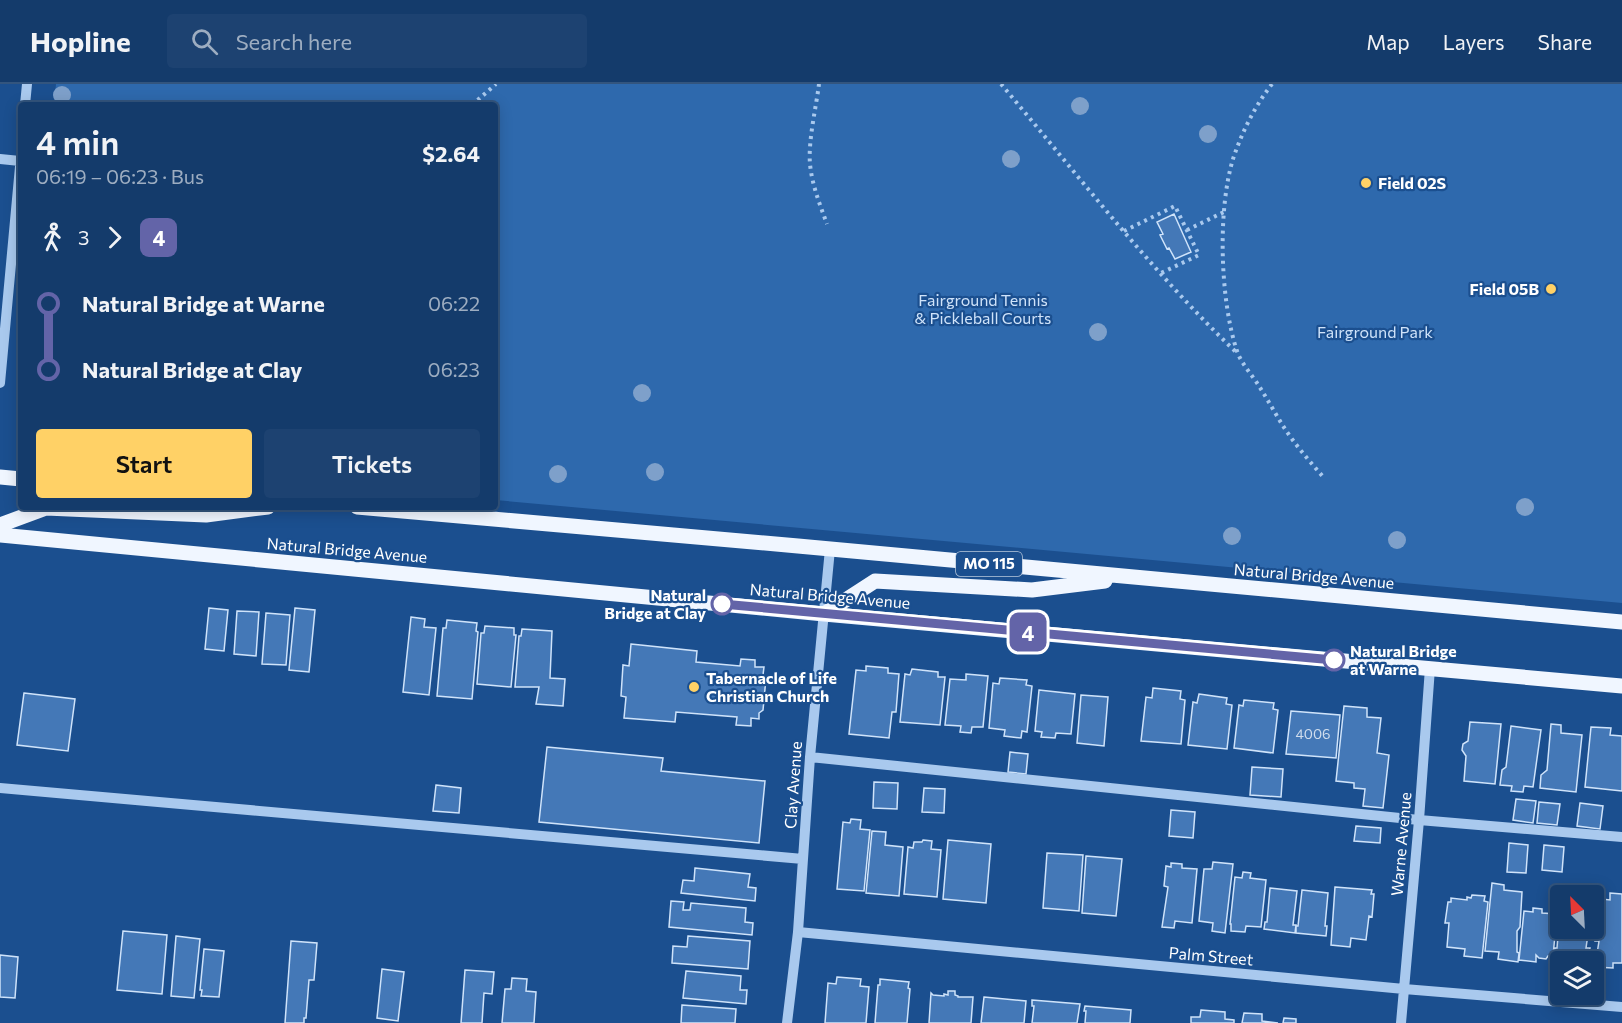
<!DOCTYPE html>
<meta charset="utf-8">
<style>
body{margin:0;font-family:Commissioner,sans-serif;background:#1d4271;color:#f1f3f6;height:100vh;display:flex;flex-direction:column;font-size:22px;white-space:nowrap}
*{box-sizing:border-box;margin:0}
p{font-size:20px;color:#9dadc1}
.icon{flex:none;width:33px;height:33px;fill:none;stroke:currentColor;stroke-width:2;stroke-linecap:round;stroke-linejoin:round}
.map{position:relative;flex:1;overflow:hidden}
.details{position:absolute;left:18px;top:18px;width:480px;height:408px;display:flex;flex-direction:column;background:#143b6b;border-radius:6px;box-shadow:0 3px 15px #0003,0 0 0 2px #33557e}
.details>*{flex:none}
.badge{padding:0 12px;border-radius:9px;font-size:21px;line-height:39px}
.needle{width:39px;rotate:336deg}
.tools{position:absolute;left:1550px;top:801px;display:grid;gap:12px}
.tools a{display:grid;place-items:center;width:54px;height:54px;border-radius:6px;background:#143b6b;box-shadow:0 3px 15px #0003,0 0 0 2px #33557e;font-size:30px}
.map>.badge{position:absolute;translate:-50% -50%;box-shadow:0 0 0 3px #fff}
.legs{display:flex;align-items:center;gap:9px;height:66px;padding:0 18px;font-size:20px}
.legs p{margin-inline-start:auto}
.head{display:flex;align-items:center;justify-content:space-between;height:102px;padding:0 18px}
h1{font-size:33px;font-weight:600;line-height:45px}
.cta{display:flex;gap:12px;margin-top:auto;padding:12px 18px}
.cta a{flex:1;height:69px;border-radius:6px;background:#ffd166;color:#111;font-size:24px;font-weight:600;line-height:69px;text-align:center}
.cta a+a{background:#1d4271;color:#f1f3f6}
ul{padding:0 18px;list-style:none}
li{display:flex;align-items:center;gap:21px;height:66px;font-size:22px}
li i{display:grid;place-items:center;width:9px;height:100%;margin:0 8px;background:currentColor}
li i::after{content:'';width:15px;height:15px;margin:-8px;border:4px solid;border-radius:50%;background:#143b6b}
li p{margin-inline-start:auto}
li:first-child i{background:linear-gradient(#0000 50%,currentColor 0)}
li:last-child i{background:linear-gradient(currentColor 50%,#0000 0)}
header{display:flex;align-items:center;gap:36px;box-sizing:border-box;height:84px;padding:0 30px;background:#143b6b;border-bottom:2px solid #33557e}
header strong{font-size:28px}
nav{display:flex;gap:33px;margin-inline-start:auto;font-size:21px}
.search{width:420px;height:54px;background:#1d4271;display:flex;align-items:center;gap:15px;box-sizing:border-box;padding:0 21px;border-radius:6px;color:#9dadc1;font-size:22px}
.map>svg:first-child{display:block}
</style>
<header>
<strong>Hopline</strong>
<div class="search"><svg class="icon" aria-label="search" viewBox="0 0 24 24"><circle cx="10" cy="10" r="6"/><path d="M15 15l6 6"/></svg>Search here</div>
<nav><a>Map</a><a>Layers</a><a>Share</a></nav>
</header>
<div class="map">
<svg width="1622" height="939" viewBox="0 0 1622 939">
<rect width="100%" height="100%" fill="#1b4f8f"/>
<path fill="#2e69ad" d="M 56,0 L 1622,0 L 1622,519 L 495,416 L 495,21 L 54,21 Z"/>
<path fill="#4478b7" stroke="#cfe3fa" stroke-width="1.5" d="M 1174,130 L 1191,168 L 1175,175 L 1169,164 L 1167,165 L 1160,151 L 1163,150 L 1157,138 Z
M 209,524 L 228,526 L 224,567 L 205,565 Z
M 295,524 L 315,526 L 309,588 L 289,586 Z
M 237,527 L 259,528 L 256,572 L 234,570 Z
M 266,529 L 290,531 L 286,581 L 262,580 Z
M 411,533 L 425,535 L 424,543 L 436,544 L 429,611 L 403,608 Z
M 447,536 L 477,539 L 476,547 L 478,548 L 472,615 L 437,612 L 443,544 L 446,544 Z
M 485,542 L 514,544 L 514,551 L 516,551 L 511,603 L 477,600 L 481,549 L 484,549 Z
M 522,545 L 552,547 L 550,594 L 565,595 L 563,622 L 536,620 L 539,603 L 515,603 L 519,552 L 521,552 Z
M 631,560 L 697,567 L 696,578 L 740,582 L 741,575 L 755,576 L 755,583 L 764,583 L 763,591 L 766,594 L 763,626 L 759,629 L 759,635 L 751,634 L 751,642 L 736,641 L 737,633 L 676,628 L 675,638 L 624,634 L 626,613 L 621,612 L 623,581 L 629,582 Z
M 866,582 L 888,584 L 888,589 L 899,590 L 896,628 L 892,628 L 889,654 L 849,650 L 856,586 L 866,587 Z
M 912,585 L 938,588 L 938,593 L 945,593 L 940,641 L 900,638 L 905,590 L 910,591 Z
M 966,590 L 988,592 L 983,643 L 972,643 L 971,649 L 960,648 L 961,642 L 945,641 L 950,595 L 966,596 Z
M 1000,594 L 1027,596 L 1026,601 L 1032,602 L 1027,648 L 1022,647 L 1021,654 L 1004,652 L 1005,646 L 989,644 L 993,599 L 999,600 Z
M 1153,604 L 1181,607 L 1180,615 L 1185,616 L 1181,660 L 1141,657 L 1146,613 L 1152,614 Z
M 1039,606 L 1075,610 L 1071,650 L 1056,649 L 1055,654 L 1041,653 L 1042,648 L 1035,647 Z
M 24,609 L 75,615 L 68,667 L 17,661 Z
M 1199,610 L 1227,614 L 1226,620 L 1232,621 L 1227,665 L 1188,661 L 1193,618 L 1197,619 Z
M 1081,611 L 1108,613 L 1104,662 L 1077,659 Z
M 1244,616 L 1274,619 L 1273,625 L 1278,626 L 1273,669 L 1234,664 L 1239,621 L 1243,622 Z
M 1344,622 L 1367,624 L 1367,633 L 1381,634 L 1377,669 L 1389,671 L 1383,724 L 1363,722 L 1365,705 L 1354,704 L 1354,699 L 1336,697 Z
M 1291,627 L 1340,631 L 1336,674 L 1286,670 Z
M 1470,638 L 1501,640 L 1495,700 L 1464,697 L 1466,672 L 1462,666 L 1463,660 L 1468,657 Z
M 1551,640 L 1561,641 L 1561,649 L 1582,651 L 1576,708 L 1540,704 L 1541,691 L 1547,686 Z
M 1511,642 L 1541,646 L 1533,703 L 1524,702 L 1523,708 L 1511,707 L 1512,702 L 1500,701 L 1502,686 L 1506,683 Z
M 1591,643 L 1611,644 L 1610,651 L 1622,652 L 1622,707 L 1585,703 Z
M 547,663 L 663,674 L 661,687 L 765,697 L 759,759 L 539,738 Z
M 1010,668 L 1028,670 L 1026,690 L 1008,688 Z
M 1252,683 L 1283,685 L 1281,713 L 1250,711 Z
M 874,698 L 898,699 L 897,725 L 873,724 Z
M 436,701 L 461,704 L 459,729 L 433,727 Z
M 924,704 L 945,705 L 944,729 L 922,728 Z
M 1516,715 L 1536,717 L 1533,739 L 1513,736 Z
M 1539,718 L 1560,720 L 1557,741 L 1537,739 Z
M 1580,719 L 1603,722 L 1600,745 L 1577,742 Z
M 1171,726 L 1195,728 L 1193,754 L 1169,752 Z
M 851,735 L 861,736 L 860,745 L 870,746 L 864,807 L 837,805 L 843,738 L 850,739 Z
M 1356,742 L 1381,744 L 1380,759 L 1354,757 Z
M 872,747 L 886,748 L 885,761 L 903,763 L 899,812 L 866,809 Z
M 923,756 L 932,757 L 931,765 L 941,766 L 937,813 L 904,810 L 908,763 L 913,764 L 914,758 L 922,758 Z
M 948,756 L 991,760 L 986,819 L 943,815 Z
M 1509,759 L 1528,761 L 1526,789 L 1507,788 Z
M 1544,761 L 1564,763 L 1562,788 L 1542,786 Z
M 1047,769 L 1083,771 L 1079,827 L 1043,824 Z
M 1086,772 L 1122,775 L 1116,832 L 1082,829 Z
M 1213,778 L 1233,780 L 1225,849 L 1212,847 L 1213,839 L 1199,837 L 1204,785 L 1212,785 Z
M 1171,779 L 1182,780 L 1182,784 L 1197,785 L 1192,839 L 1175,837 L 1174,844 L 1162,843 L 1168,803 L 1164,802 L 1166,782 L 1171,783 Z
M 695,784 L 750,790 L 748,803 L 756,804 L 755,817 L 681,809 L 683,796 L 694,797 Z
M 1243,788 L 1251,789 L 1250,794 L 1266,796 L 1261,843 L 1246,842 L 1245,848 L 1231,847 L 1231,840 L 1230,840 L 1235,793 L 1242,794 Z
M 1492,799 L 1504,801 L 1504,806 L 1522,808 L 1520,843 L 1517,847 L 1517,868 L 1519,869 L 1518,878 L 1498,875 L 1499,868 L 1485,867 Z
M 1335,803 L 1372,806 L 1371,810 L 1374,810 L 1372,833 L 1369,832 L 1366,856 L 1351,854 L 1350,863 L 1331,861 Z
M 1270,804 L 1297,807 L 1293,841 L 1296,841 L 1295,849 L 1264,845 L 1265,838 L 1267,838 Z
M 1302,806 L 1328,809 L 1325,842 L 1327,842 L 1326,852 L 1296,849 L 1296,842 L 1298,842 Z
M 1610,809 L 1622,810 L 1622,879 L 1613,879 L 1613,884 L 1595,883 L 1599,857 L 1595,857 L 1597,833 L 1600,833 L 1602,815 L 1610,816 Z
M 1472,811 L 1485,812 L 1484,817 L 1488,818 L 1482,874 L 1464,872 L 1465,865 L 1447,863 L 1449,839 L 1445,839 L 1448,818 L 1451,818 L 1451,814 L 1467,816 L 1467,813 L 1471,814 Z
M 671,817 L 684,818 L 683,826 L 690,826 L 691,819 L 746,824 L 745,838 L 753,839 L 752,851 L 669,843 Z
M 1533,824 L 1542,825 L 1542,829 L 1557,830 L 1553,872 L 1548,872 L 1546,875 L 1539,874 L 1536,871 L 1536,878 L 1519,876 L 1524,827 L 1533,828 Z
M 1560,828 L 1560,844 L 1592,844 L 1591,854 L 1587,857 L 1586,864 L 1590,864 L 1588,875 L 1569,874 L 1568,878 L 1555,879 L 1555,864 L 1557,864 Z
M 123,847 L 167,851 L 162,910 L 117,906 Z
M 176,852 L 200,855 L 194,914 L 171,912 Z
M 688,852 L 750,857 L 748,885 L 672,879 L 673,862 L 687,863 Z
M 291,857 L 317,859 L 314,896 L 309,896 L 306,934 L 304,934 L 304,939 L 285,939 Z
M 204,865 L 224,867 L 219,913 L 201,912 L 202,906 L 200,906 Z
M 0,871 L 18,873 L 15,914 L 0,913 Z
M 382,885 L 404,888 L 398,937 L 377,934 Z
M 465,886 L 494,888 L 492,910 L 484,909 L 482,939 L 461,939 Z
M 686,887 L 741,892 L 740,906 L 747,906 L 746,920 L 683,914 Z
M 837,893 L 861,895 L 860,902 L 869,903 L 866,939 L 825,939 L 828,899 L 836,900 Z
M 512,894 L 527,895 L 526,907 L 536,908 L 534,939 L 502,939 L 505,905 L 511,905 Z
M 880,895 L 909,898 L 908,904 L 910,905 L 907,939 L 875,939 L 878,901 L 880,901 Z
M 948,907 L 955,907 L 955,911 L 958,912 L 958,913 L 973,913 L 971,939 L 929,939 L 931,909 L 933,911 L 944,912 L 944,910 L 948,911 Z
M 984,913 L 1026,917 L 1024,939 L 981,939 Z
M 1032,916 L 1080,920 L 1077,939 L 1032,939 L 1034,922 L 1032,922 Z
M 682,921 L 736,925 L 735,939 L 681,939 Z
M 1085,922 L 1131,926 L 1130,939 L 1085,939 L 1086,927 L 1084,927 Z
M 1201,926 L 1225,928 L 1225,935 L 1234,936 L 1234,939 L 1191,939 L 1191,933 L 1200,933 Z
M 1244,929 L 1262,930 L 1262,937 L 1278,939 L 1242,939 Z
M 1284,934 L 1296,935 L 1296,939 L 1283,939 Z"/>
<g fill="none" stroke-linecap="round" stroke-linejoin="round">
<path stroke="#a9c9ee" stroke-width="4" stroke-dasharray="3 4.5" stroke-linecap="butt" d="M 819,0 C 816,24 808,57 810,80 C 812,101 820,121 827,140
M 1001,0 C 1078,91 1151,187 1237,269
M 1272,0 C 1255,22 1243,46 1234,72 C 1217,123 1220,217 1237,267 C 1241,279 1252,291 1259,302 C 1268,316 1276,331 1285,345 C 1297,363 1311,379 1325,395
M 472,21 L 496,0
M 1187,146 L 1224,128
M 1124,147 L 1175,122 L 1199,171 L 1159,190"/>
<path stroke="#a9c9ee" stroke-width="10" d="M 25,21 L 27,0
M 0,75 L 20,77
M 0,299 L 21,72
M 810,673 L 1419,736 L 1622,753
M 0,704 L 803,775
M 798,848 L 1404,905 L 1622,923
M 787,939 L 798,848 L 810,673 L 830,465
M 1401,939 L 1419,736 L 1430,584"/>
<path stroke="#f0f6ff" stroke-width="15" d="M 0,393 L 21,395
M 357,423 L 798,462 L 1622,538
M 0,441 L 46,424 L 206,431 L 268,423
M 0,451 L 824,530 L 1622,602
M 824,530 L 875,497 L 1032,506 L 1105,497"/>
</g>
<g fill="#7ea0ca">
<circle cx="62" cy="11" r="9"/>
<circle cx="1080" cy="22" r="9"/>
<circle cx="1208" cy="50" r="9"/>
<circle cx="1011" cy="75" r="9"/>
<circle cx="1098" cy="248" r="9"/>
<circle cx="642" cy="309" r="9"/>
<circle cx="655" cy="388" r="9"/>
<circle cx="558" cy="390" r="9"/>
<circle cx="1525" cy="423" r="9"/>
<circle cx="1232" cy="452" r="9"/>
<circle cx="1397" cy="456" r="9"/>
</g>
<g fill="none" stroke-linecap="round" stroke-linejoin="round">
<g stroke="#fff" stroke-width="14">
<path id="line-1" d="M 722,520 L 1334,576"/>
</g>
<use href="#line-1" stroke="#6364a8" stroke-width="9"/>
</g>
<g fill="#ffd166" stroke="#1b4f8f" stroke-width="2">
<circle cx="1366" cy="99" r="6"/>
<circle cx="1551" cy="205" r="6"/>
<circle cx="694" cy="603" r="6"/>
</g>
<g fill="#fff" stroke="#6364a8" stroke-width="3">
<circle cx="722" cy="520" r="10"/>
<circle cx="1334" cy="576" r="10"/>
</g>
<g text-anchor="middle" stroke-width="4.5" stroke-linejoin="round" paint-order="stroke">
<g font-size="14" fill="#d0dded">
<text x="1313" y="655">4006</text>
</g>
<rect fill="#1b4f8f" stroke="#bbcadd" stroke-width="1.5" x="956" y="468" width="66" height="24" rx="4.5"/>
<g font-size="15" font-weight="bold" fill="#fff">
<text x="989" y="485">MO 115</text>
</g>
<g font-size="16" font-weight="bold" fill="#fff" stroke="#1b4f8f" text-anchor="start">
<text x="1378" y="105">Field 02S</text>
<text x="1539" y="211" text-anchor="end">Field 05B</text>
<text x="706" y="600">Tabernacle of Life<tspan x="706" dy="18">Christian Church</tspan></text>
</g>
<g font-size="16" fill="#cfe3fa" stroke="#1b4f8f">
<text x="983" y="222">Fairground Tennis<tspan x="983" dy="18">&amp; Pickleball Courts</tspan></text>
<text x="1375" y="254">Fairground Park</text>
</g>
<g font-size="16" fill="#fff" stroke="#1b4f8f">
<text transform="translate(347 466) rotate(5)" y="6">Natural Bridge Avenue</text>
<text transform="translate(1314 492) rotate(5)" y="6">Natural Bridge Avenue</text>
<text transform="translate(830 512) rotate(5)" y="6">Natural Bridge Avenue</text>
<text transform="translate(793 701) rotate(-86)" y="6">Clay Avenue</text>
<text transform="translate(1401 760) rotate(-85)" y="6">Warne Avenue</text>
<text transform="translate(1211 872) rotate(5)" y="6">Palm Street</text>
</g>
<g font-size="16" font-weight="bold" fill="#fff" stroke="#1b4f8f" text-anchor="end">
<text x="706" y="517">Natural<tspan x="706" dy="18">Bridge at Clay</tspan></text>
<text x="1350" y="573" text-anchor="start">Natural Bridge<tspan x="1350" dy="18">at Warne</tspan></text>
</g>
</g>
</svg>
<div class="tools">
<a><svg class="needle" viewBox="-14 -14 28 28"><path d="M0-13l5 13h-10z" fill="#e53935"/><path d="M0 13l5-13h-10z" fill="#9dadc1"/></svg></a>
<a><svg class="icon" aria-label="layers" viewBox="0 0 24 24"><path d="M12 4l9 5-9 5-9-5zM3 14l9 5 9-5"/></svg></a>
</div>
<b class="badge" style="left:1028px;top:548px;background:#6364a8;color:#fff">4</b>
<section class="details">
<div class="head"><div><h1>4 min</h1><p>06:19 – 06:23 · Bus</p></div><b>$2.64</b></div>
<div class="legs"><svg class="icon" aria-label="walk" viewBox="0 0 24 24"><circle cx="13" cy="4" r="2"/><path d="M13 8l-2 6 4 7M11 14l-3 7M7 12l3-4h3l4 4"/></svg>3<svg class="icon" aria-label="forward" viewBox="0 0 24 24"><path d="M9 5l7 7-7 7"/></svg><b class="badge" style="background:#6364a8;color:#fff">4</b></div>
<ul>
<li><i style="color:#6364a8"></i><b>Natural Bridge at Warne</b><p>06:22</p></li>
<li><i style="color:#6364a8"></i><b>Natural Bridge at Clay</b><p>06:23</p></li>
</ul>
<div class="cta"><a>Start</a><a>Tickets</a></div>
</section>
</div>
